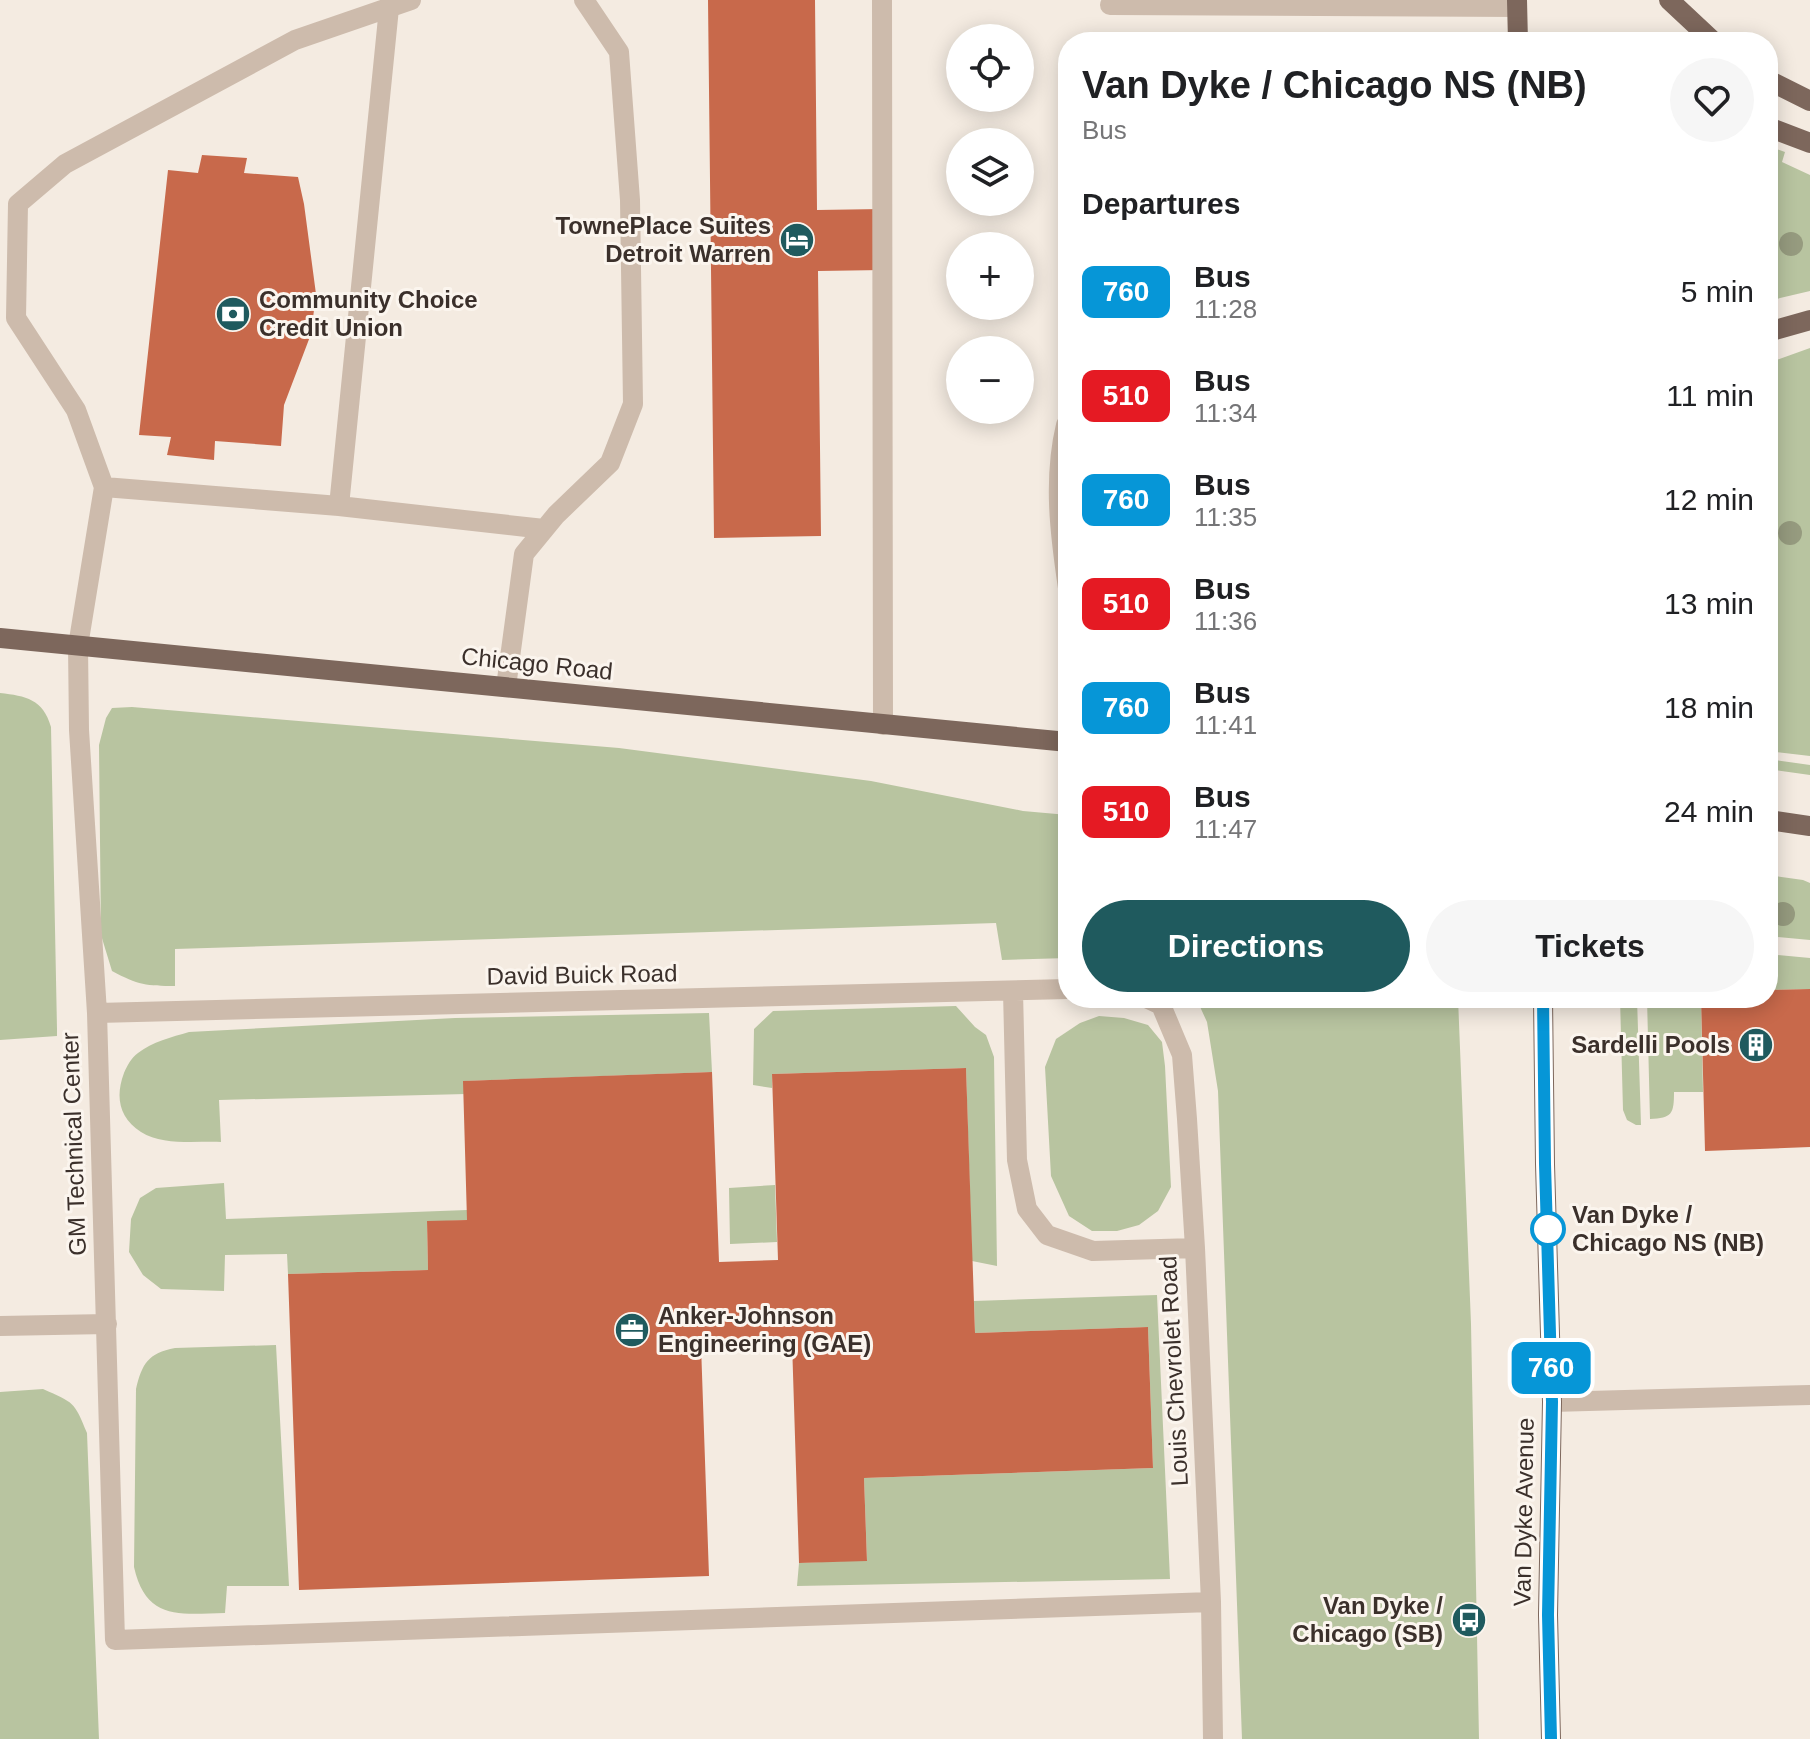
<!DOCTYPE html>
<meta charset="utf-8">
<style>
body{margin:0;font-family:Helvetica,sans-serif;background:#f6f6f6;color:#202124;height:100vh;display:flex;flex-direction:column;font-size:30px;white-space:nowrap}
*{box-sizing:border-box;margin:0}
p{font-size:26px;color:#757577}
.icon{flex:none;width:44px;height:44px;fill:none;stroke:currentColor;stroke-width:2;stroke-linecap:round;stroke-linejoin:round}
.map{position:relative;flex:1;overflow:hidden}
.panel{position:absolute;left:1058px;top:32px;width:720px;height:976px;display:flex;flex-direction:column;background:#fff;border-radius:32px;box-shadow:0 4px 20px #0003}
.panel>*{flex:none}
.badge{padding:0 16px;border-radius:12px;font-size:28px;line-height:52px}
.tools{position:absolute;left:946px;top:24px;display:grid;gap:16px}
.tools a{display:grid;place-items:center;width:88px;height:88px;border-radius:50%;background:#fff;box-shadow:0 4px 20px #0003;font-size:40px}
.map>.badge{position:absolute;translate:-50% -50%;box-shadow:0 0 0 4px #fff}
h2{padding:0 24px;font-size:30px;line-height:72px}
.round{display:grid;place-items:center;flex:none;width:84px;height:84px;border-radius:42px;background:#f6f6f6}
.head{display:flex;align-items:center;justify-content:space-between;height:136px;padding:0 24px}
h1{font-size:38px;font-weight:700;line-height:60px}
.cta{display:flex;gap:16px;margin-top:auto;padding:16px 24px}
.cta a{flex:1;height:92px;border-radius:48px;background:#1f5a5e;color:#fff;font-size:32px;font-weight:700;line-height:92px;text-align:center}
.cta a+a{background:#f6f6f6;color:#202124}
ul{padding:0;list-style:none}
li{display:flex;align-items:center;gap:24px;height:104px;padding:0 24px}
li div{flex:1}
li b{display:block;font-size:30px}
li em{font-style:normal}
li .badge{min-width:88px;font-weight:700;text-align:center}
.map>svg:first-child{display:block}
</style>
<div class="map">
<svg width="1810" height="1739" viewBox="0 0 1810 1739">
<rect width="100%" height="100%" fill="#f4ebe1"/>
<path fill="#b8c4a0" d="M 1768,146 L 1785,152 L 1782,162 L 1810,175 L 1810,291 L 1768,301 Z
M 1810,348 L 1810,756 L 1768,751 L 1768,363 Z
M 0,693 C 26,696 43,699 51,727 L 57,1029 L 57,1036 L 0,1040 Z
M 132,707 L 619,748 L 871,781 L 1023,811 L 1068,815 L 1068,958 L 1002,960 L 996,923 L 175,949 L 175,986 C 147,986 138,985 112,971 L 101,935 L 99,745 L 106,718 L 112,708 Z
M 1768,759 L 1810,765 L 1810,775 L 1768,769 Z
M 1768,875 L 1803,880 L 1810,883 L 1810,940 L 1768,936 Z
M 1768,954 L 1810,958 L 1810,989 L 1768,990 Z
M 1196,998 L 1458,998 L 1471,1324 L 1479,1739 L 1242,1739 L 1218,1091 L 1207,1022 Z
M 1620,998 L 1637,998 L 1641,1125 L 1636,1125 L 1627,1120 L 1623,1110 Z
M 1647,998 L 1701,998 L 1703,1092 L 1674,1092 C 1674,1114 1672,1118 1650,1119 Z
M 956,1006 L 975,1027 L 986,1035 L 994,1057 L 997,1266 L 972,1261 L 966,1068 L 772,1074 L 772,1088 L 753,1085 L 754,1029 L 773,1011 Z
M 709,1013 L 712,1072 L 465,1081 L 466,1094 L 219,1100 L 221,1142 C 196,1141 163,1146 141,1132 C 119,1118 115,1097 124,1073 C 127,1066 131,1058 138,1053 C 152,1042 172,1037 189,1032 L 455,1018 Z
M 1099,1016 L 1124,1018 L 1148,1025 L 1162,1042 L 1165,1066 L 1171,1187 L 1158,1211 L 1139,1225 L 1117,1231 L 1092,1231 L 1069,1216 L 1051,1176 L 1045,1067 L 1056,1039 L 1080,1023 Z
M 224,1183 L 226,1219 L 467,1210 L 467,1220 L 427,1222 L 428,1270 L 288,1274 L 287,1254 L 225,1255 L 224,1291 L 161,1289 L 143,1275 L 129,1252 L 131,1219 L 140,1198 L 156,1188 Z
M 775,1185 L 777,1242 L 730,1244 L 729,1188 Z
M 1157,1295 L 1170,1579 L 797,1586 L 799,1563 L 867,1560 L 864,1478 L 1153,1468 L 1148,1327 L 975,1333 L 974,1301 Z
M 276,1345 L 289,1586 L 227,1586 L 225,1613 C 180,1614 146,1621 134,1567 L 136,1389 C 142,1364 148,1353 175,1348 Z
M 43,1389 C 74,1403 74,1401 87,1433 L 99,1739 L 0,1739 L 0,1392 Z"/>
<path fill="#c8694b" d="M 708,0 L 815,0 L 817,210 L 882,209 L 883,270 L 818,271 L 821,536 L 714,538 Z
M 202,155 L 247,158 L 244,173 L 298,177 L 304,204 L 316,294 L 311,334 L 284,405 L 281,446 L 215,441 L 214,460 L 167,455 L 171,437 L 139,435 L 168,170 L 198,173 Z
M 1810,989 L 1810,1147 L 1705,1151 L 1701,998 L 1768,998 L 1768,990 Z
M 966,1068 L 975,1333 L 1148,1327 L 1153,1468 L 864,1478 L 867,1561 L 799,1563 L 792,1342 L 701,1345 L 709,1576 L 299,1590 L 288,1274 L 428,1270 L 427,1221 L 467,1220 L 463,1081 L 712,1072 L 719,1262 L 778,1260 L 772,1074 Z"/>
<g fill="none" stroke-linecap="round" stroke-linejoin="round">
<path stroke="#cdbbac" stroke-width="20" d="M 411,0 L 295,40 L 65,164 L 18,204 L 16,318 L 76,410 L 104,487 L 78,646 L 79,730 L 97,1013 L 115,1640 L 1211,1602
M 882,0 L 883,725
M 1110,5 L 1517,7
M 1068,424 L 1066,425 C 1053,479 1060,534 1068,588
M 104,487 L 339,506 L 389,8
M 339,506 L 544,529
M 506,687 L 524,554 L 556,515 L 610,463 L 633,404 L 630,200 L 619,52 L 584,0
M 1013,991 L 1017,1160 L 1027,1209 L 1047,1235 L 1093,1251 L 1195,1248
M 1146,998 L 1161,1005 L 1182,1055 L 1187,1119 L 1195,1248 L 1211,1602 L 1213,1739
M 97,1013 L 1068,989
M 0,1326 L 107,1324
M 1552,1402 L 1810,1395"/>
<path stroke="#7d675c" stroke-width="20" d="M 1517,0 L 1518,42
M 1669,0 L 1714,42
M 1768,80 L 1810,101
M 1768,127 L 1810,143
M 1768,332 L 1810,320
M 0,638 L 1068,742
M 1768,820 L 1810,826
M 1543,998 L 1545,1164 L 1552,1402 L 1548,1615 L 1551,1739"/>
</g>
<g fill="#969b7f">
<circle cx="1791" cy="244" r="12"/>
<circle cx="1790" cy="533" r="12"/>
<circle cx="1783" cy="914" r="12"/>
</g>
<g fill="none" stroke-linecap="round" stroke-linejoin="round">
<g stroke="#fff" stroke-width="18">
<path id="line" d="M 1543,998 L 1545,1164 L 1552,1402 L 1548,1615 L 1551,1739"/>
</g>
<use href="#line" stroke="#0696d7" stroke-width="12"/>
</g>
<defs>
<g id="hotel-disc" transform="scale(1.8)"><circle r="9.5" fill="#1f5a5e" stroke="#fbf5ee"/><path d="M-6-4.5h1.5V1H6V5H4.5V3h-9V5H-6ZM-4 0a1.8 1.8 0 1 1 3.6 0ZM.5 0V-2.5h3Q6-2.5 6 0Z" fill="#fff"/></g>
<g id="bank-disc" transform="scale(1.8)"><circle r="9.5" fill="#1f5a5e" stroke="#fbf5ee"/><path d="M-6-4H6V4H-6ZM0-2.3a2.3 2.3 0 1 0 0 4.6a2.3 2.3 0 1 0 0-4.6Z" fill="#fff"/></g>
<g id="building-disc" transform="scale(1.8)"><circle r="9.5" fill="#1f5a5e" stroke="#fbf5ee"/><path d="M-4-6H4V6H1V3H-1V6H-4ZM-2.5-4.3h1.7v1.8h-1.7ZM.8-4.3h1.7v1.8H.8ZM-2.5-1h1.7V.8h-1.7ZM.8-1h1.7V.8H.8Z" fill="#fff"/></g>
<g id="office-disc" transform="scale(1.8)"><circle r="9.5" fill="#1f5a5e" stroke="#fbf5ee"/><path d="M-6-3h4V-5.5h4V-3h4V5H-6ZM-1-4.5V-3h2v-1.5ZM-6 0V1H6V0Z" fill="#fff"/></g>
<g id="bus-disc" transform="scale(1.8)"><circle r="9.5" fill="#1f5a5e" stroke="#fbf5ee"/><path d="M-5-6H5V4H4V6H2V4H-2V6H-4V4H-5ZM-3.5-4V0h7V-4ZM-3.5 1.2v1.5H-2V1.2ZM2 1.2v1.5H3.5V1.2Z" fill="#fff"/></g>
</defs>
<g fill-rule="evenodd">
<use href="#hotel-disc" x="797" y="240"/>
<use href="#bank-disc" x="233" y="314"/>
<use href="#building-disc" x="1756" y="1045"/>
<use href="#office-disc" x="632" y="1330"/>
<use href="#bus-disc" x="1469" y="1620"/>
</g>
<circle fill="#fff" stroke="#0696d7" stroke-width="4" cx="1548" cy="1229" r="16"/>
<g text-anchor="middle" stroke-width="6" stroke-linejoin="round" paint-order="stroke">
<g font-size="24" font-weight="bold" fill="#3b302b" stroke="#fbf5ee" text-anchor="end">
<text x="771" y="234">TownePlace Suites<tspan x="771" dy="28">Detroit Warren</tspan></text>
<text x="259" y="308" text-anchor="start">Community Choice<tspan x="259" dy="28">Credit Union</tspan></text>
<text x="1730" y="1053">Sardelli Pools</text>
<text x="658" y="1324" text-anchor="start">Anker-Johnson<tspan x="658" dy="28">Engineering (GAE)</tspan></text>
<text x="1443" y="1614">Van Dyke /<tspan x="1443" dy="28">Chicago (SB)</tspan></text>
</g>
<g font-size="24" fill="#3b302b" stroke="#fbf5ee">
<text transform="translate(537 664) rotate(6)" y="8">Chicago Road</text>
<text transform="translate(582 975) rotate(-1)" y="8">David Buick Road</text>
<text transform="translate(74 1144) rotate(-92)" y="8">GM Technical Center</text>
<text transform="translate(1174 1371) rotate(-93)" y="8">Louis Chevrolet Road</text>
<text transform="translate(1524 1512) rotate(-89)" y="8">Van Dyke Avenue</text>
</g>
<g font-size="24" font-weight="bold" fill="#3b302b" stroke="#fbf5ee" text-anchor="start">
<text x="1572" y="1223">Van Dyke /<tspan x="1572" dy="28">Chicago NS (NB)</tspan></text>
</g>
</g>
</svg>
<div class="tools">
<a><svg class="icon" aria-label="locate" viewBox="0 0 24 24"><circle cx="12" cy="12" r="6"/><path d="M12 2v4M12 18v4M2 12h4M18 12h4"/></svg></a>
<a><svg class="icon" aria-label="layers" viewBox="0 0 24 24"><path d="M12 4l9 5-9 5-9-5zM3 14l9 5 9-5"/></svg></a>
<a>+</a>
<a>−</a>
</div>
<b class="badge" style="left:1551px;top:1368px;background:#0696d7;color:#fff">760</b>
<section class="panel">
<div class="head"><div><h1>Van Dyke / Chicago NS (NB)</h1><p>Bus</p></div><a class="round"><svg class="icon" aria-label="heart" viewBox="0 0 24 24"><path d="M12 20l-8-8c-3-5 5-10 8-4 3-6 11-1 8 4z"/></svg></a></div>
<h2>Departures</h2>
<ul>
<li><span class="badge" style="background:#0696d7;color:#fff">760</span><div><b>Bus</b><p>11:28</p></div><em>5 min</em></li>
<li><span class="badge" style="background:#e51a23;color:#fff">510</span><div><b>Bus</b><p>11:34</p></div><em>11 min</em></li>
<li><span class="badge" style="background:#0696d7;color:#fff">760</span><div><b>Bus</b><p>11:35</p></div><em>12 min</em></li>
<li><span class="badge" style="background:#e51a23;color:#fff">510</span><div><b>Bus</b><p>11:36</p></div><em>13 min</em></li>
<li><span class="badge" style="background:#0696d7;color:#fff">760</span><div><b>Bus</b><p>11:41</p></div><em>18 min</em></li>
<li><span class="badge" style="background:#e51a23;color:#fff">510</span><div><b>Bus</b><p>11:47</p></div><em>24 min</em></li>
</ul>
<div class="cta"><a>Directions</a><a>Tickets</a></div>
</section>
</div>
